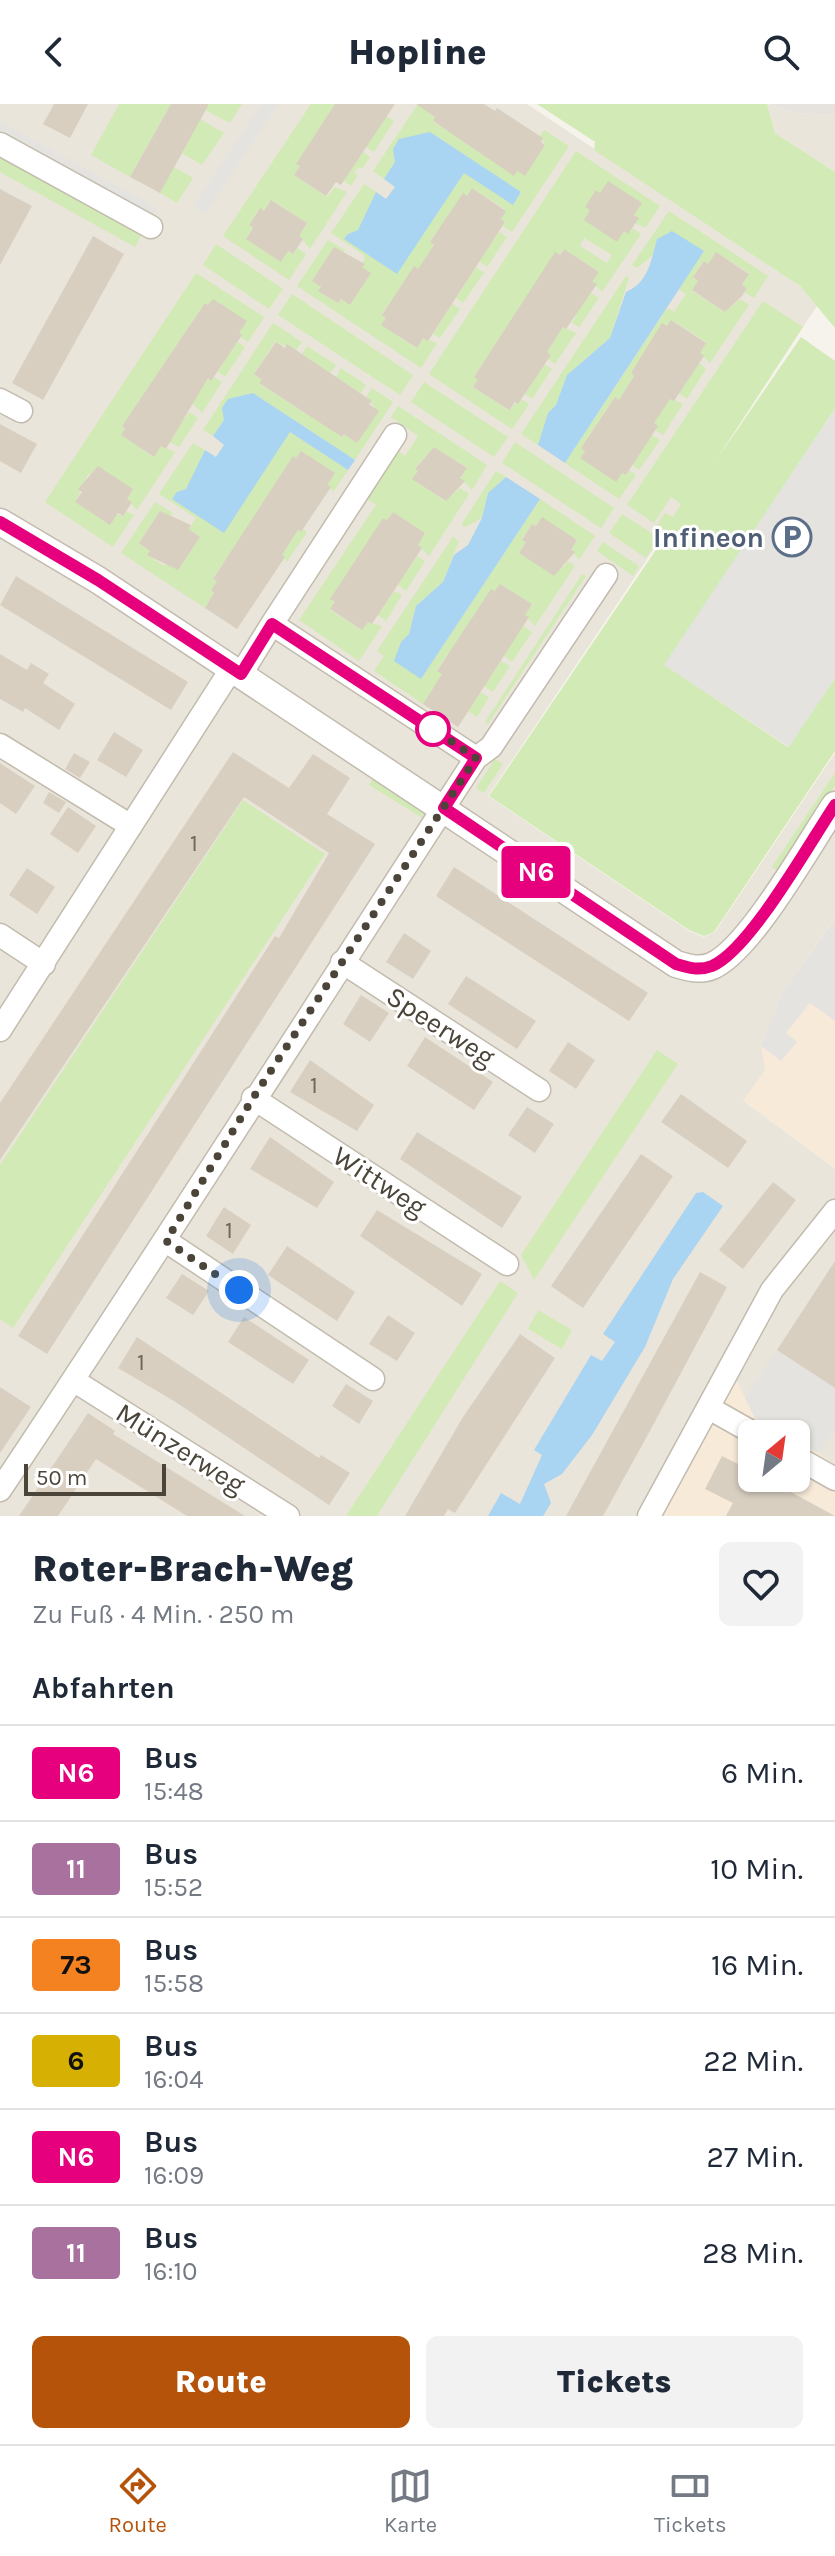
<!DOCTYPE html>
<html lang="de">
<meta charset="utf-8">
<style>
body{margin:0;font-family:Karla,sans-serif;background:#f2f2f3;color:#1f2937;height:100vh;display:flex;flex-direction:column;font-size:30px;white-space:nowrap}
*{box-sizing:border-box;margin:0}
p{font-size:26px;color:#747a83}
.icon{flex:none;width:44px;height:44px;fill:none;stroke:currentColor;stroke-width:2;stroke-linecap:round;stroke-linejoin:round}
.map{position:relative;height:1412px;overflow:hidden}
.drawer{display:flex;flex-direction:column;background:#fff;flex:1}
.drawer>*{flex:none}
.badge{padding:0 16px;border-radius:6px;font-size:28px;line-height:52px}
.needle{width:52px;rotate:29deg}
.fabs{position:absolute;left:738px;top:1316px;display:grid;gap:16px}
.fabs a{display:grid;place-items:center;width:72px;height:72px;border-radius:12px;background:#fff;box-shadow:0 2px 6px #0004;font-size:40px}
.scale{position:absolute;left:24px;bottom:20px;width:142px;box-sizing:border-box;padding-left:8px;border:4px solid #4b4439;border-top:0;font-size:22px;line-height:28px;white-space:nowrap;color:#4b4439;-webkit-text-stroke:6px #fff;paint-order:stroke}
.you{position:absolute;width:40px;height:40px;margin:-20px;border:6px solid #fff;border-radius:50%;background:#1a73e8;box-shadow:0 0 0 12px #1a73e833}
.map>.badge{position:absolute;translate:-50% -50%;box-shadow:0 0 0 4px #fff}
h2{padding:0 32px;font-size:30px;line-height:72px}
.round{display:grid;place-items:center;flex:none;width:84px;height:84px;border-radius:12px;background:#f2f2f3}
.head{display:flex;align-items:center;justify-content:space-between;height:136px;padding:0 32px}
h1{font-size:38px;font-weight:800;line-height:60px}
.action{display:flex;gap:16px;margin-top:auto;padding:16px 32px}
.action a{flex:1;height:92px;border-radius:12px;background:#b45309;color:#fff;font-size:32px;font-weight:800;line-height:92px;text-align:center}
.action a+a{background:#f2f2f3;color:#1f2937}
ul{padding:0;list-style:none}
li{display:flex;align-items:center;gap:24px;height:96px;padding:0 32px;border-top:2px solid #e0e1e3}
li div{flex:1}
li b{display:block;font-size:30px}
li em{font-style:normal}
li .badge{min-width:88px;font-weight:700;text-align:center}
header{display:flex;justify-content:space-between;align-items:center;height:104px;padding:0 32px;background:#fff;font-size:36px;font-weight:800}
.tab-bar{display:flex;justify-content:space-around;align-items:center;height:112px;border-top:2px solid #e0e1e3;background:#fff;font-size:22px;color:#747a83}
.tab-bar a{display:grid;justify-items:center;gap:4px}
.tab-bar .active{color:#b45309}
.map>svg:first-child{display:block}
</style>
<header><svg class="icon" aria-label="back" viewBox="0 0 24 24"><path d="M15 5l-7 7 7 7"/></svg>Hopline<svg class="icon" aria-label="search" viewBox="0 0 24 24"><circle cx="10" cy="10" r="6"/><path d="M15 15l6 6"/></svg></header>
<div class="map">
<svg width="835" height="1412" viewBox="0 0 835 1412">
<rect width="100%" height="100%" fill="#f6f3ec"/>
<path fill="#eae5da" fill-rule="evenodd" d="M 0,0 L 527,0 L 800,182 L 817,202 L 488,692 L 689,827 L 704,833 L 715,828 L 835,649 L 835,1412 L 0,1412 ZM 752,1330 L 796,1330 L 796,1374 L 752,1374 Z
M 767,0 L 798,9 L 835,11 L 835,68 L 775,29 Z"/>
<path fill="#f7ead8" d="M 835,814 L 835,1065 L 743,997 L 765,966 L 761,942 L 782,889 Z
M 735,1273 L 755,1314 L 785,1330 L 752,1330 L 752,1374 L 796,1374 L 796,1336 L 835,1360 L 835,1412 L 661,1412 Z"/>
<path fill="#e6e2dd" d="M 768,0 L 835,0 L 835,11 L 798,9 Z"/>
<path fill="#d2eab5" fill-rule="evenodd" d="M 119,0 L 171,0 L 130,73 L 91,51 Z
M 209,0 L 242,0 L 230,19 L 205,6 Z
M 311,0 L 345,0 L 328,12 L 317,27 L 321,31 L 297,59 L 300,62 L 294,71 L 327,93 L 335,83 L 347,88 L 310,145 L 299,132 L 307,119 L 272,96 L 264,107 L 259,105 L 249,121 L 253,124 L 246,134 L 281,158 L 288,147 L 293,150 L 297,144 L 306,150 L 289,176 L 223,132 Z
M 418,0 L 435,13 L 433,18 L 448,27 L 451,23 L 513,71 L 517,67 L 525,71 L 545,41 L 540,32 L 544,26 L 569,42 L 512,128 L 503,122 L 505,118 L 501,115 L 506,106 L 472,84 L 467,92 L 462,90 L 445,124 L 441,122 L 430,137 L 434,141 L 418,165 L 414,163 L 405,176 L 409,179 L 397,198 L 392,195 L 382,210 L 386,214 L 382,221 L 416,244 L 423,234 L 437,239 L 421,264 L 297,182 L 328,136 L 345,146 L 343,149 L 334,144 L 312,177 L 321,183 L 319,187 L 337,199 L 341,195 L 350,201 L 370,170 L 362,163 L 365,152 L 331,129 L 364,80 L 376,88 L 358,127 L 348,130 L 344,135 L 464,68 L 513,100 L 521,89 L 430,28 L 396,57 L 384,75 L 373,67 Z
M 537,0 L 767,0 L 775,29 L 835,68 L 835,224 L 800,182 L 594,46 L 595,38 Z
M 386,12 L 394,17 L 374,48 L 366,43 Z
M 200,15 L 224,29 L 202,61 L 182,49 Z
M 0,45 L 145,125 L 135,143 L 0,68 Z
M 576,47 L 660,102 L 645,124 L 635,119 L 632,124 L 641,130 L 602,188 L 592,178 L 598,167 L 564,145 L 485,256 L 474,272 L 478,276 L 473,283 L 508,306 L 521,295 L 529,300 L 512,325 L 429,270 ZM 584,134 L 612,151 L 607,159 L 580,142 Z
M 363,48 L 370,53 L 362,65 L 358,63 L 354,69 L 358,71 L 351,82 L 344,77 L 354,53 L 358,55 Z
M 174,63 L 193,74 L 177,99 L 160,89 Z
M 669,107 L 768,172 L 754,194 L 744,188 L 747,184 L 742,181 L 749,169 L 716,148 L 708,160 L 703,157 L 693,173 L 698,177 L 692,187 L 725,208 L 740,195 L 749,201 L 710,259 L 699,249 L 706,238 L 672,216 L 641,254 L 631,269 L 634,272 L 619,296 L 614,294 L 581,344 L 585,347 L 581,354 L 626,371 L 629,366 L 636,371 L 619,395 L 565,359 L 667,204 L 674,208 L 686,190 L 679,185 L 703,147 L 657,135 L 653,151 L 637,164 L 632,161 Z
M 499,128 L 507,133 L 487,163 L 479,157 Z
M 216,140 L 283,185 L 269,205 L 203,161 Z
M 476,163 L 484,169 L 463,199 L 456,194 Z
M 196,169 L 264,213 L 248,238 L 241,233 L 213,195 L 208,201 L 205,199 L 122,322 L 125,325 L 122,331 L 153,353 L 161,342 L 175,348 L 137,406 L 127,395 L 133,385 L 88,370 L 76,397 L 122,412 L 126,407 L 134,411 L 113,443 L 45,398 Z
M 626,172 L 629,174 L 610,234 L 567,271 L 556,301 L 548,309 L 538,341 L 521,330 Z
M 591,189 L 599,194 L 579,223 L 572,219 L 576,212 L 572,209 L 582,193 L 586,196 Z
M 292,190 L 413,271 L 400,291 L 278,211 Z
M 763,197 L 803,223 L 715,358 L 801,233 L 835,257 L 835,305 L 665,561 L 788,643 L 835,574 L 835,647 L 714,828 L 704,832 L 689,826 L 489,692 L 668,428 L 657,420 L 665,409 L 673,413 L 681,400 L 671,393 L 654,419 L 627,401 Z
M 452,200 L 460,205 L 440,234 L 433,230 Z
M 273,219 L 302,238 L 296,246 L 275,238 L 254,270 L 262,276 L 260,280 L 306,310 L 309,307 L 341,333 L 378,307 L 366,293 L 372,284 L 393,298 L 355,356 L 253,289 L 224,316 L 213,332 L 203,326 Z
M 563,223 L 576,229 L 555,260 L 548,255 L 547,248 Z
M 238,238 L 245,243 L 225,273 L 218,268 L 222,261 L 219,258 Z
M 307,242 L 336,261 L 330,269 L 302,250 Z
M 699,259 L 706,265 L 687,295 L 679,289 Z
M 544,260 L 552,265 L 532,295 L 525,290 Z
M 341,264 L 366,281 L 361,289 L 336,273 Z
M 214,273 L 222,278 L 202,309 L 192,299 L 208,274 L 211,276 Z
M 424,278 L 508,333 L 494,353 L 411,298 Z
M 670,294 L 683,300 L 663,331 L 655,326 L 654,319 Z
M 398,302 L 487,361 L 472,386 L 460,374 L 467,364 L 434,343 L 415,364 L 418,367 L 413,375 L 445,397 L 460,384 L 469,390 L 429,452 L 418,441 L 425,429 L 393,408 L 387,416 L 383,415 L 330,495 L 335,498 L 330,506 L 362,526 L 368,518 L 382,522 L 359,557 L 299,516 L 376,401 L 364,393 L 395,345 L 405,352 L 418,332 L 391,313 Z
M 190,308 L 198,314 L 179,343 L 170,338 L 175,331 L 172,329 Z
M 290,328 L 348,366 L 333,388 L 327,381 L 334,370 L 296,354 L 260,402 L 227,461 L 223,459 L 213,474 L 217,477 L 211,486 L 214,489 L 205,504 L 121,449 L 155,398 L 173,409 L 170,413 L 160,407 L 139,439 L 150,447 L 148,451 L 164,462 L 200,433 L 189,425 L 196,414 L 159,390 L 193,339 L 205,346 L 186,386 L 177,388 L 173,395 Z
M 652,331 L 660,336 L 639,366 L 632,361 Z
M 515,338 L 614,404 L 601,424 L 502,359 Z
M 496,367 L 506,373 L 488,389 L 482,414 L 466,423 L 461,421 Z
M 540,395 L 595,432 L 579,456 L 571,446 L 577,436 L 543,414 L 536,422 L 532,420 L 522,435 L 526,438 L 519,449 L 564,463 L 568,457 L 575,462 L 535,522 L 525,511 L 531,500 L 501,480 L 495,487 L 491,485 L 473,522 L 468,519 L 453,553 L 448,550 L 437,566 L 489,593 L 477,613 L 433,584 L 423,600 L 374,567 L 384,552 L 377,547 L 453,433 L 459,437 L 443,478 L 416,502 L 409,530 L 401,538 L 421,575 Z
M 622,410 L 659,434 L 646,454 L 609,429 Z
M 303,425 L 307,428 L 287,458 L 282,451 L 298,426 Z
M 603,438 L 639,462 L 633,472 L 597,447 Z
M 417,452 L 425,457 L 406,487 L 398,481 L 407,457 L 412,460 Z
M 582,470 L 586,472 L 488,620 L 485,618 Z
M 394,487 L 402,491 L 386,517 L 378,511 Z
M 523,522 L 532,528 L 512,558 L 504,552 L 508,545 L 504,543 L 514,528 L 518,530 Z
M 501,557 L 510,562 L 493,588 L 484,582 Z
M 495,655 L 503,660 L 484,689 L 476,684 Z
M 835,669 L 835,682 L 778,767 L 772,763 Z
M 374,672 L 425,708 L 424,715 L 369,681 Z
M 243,696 L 325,750 L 13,1224 L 0,1215 L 0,1061 Z
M 657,946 L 678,960 L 534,1176 L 521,1151 Z
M 500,1177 L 518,1189 L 377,1412 L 346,1412 Z
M 538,1206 L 572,1226 L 562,1245 L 528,1225 Z"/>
<path fill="#e5e3e0" d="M 262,0 L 279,0 L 205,110 L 193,102 Z
M 0,17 L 157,104 L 148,119 L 0,37 Z
M 835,305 L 835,574 L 789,643 L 664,561 Z
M 835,815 L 835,917 L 810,899 L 786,929 L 797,938 L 781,957 L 761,942 L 782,889 Z
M 777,1246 L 835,1284 L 835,1325 L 819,1349 L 796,1336 L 796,1330 L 785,1330 L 755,1314 L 745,1294 Z"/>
<path fill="#a9d4f2" d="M 430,28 L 521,88 L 513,101 L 464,69 L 397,170 L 344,135 L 348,130 L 358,126 L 376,88 L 386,95 L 395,83 L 384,75 L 395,58 L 393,45 L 399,35 Z
M 672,127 L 704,147 L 565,359 L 538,341 L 548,309 L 556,301 L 567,271 L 610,234 L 626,188 C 648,179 651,157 657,135 Z
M 253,289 L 355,356 L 348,366 L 290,328 L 224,429 L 172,395 L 177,388 L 186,385 L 205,346 L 216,353 L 224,341 L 213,332 L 224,316 L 222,304 L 228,295 Z
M 506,373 L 540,395 L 421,575 L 394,557 L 401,538 L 409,530 L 416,502 L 443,478 L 454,451 L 468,441 L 482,414 L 488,389 Z
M 703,1088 L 723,1102 L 673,1175 L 645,1243 L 592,1331 L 562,1370 L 544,1380 L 551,1399 L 543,1412 L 488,1412 L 501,1389 L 520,1400 L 542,1351 L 534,1346 L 591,1251 L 602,1257 L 615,1238 L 603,1230 L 696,1089 Z"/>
<path fill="#d8cfc1" d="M 54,0 L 88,0 L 70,34 L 43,20 Z
M 171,0 L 209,0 L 160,89 L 130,73 Z
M 335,0 L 395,0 L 341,81 L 336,78 L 326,92 L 294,71 L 300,62 L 296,60 Z
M 416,0 L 484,0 L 495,7 L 497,4 L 543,34 L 541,38 L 545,41 L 525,72 L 517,67 L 514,72 L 433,17 L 435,13 Z
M 608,77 L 642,99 L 634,111 L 639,114 L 628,130 L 624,127 L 617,138 L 584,116 L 590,106 L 585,103 L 596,86 L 600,89 Z
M 472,84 L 506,107 L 501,115 L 505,118 L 428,237 L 423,234 L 417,244 L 381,221 L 386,214 L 382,211 L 414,162 L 418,165 L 434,141 L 430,138 L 463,89 L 467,92 Z
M 0,85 L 32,102 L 0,161 Z
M 271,96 L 307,119 L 299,132 L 303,135 L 293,150 L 288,147 L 281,158 L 246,135 L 253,124 L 249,121 L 260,104 L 264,107 Z
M 93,132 L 124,150 L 43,296 L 12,279 Z
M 334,143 L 365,160 L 362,163 L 371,169 L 350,201 L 341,195 L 338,199 L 318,187 L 321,183 L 312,177 Z
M 564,145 L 599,168 L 592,178 L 597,180 L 566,225 L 563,223 L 547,248 L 551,251 L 518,300 L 515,298 L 509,306 L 473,283 L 478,276 L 474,273 L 555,148 L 560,151 Z
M 716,148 L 749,170 L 742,181 L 747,184 L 742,192 L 725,208 L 692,186 L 698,177 L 693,173 L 704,157 L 708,160 Z
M 213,195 L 247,217 L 239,229 L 242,231 L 211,277 L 208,274 L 166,345 L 161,342 L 154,353 L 121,331 L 125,325 L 122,322 L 205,199 L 208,201 Z
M 671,216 L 706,239 L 700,249 L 704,252 L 674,297 L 670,295 L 654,319 L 658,322 L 626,371 L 622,369 L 616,378 L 580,354 L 585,347 L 581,344 L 615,293 L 619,296 L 634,272 L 631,269 L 662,219 L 667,222 Z
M 276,238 L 285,244 L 287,240 L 372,297 L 369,300 L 379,307 L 357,339 L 344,330 L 342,333 L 259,279 L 262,276 L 254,270 Z
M 0,320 L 37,340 L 21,369 L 0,357 Z
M 434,343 L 467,364 L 460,374 L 465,377 L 446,397 L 412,375 L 418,367 L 415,365 Z
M 301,347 L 335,369 L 327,381 L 331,383 L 301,428 L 298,426 L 282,451 L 285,453 L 237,525 L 205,504 L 214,489 L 211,486 L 217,477 L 213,475 L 293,352 L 296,354 Z
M 98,362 L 133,385 L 127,395 L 132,398 L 123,412 L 118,409 L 110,421 L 75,398 L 82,388 L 78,385 Z
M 160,407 L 191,421 L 189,425 L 200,433 L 178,466 L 147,451 L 150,447 L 139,439 Z
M 393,408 L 425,429 L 418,441 L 422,444 L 372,520 L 368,518 L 362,526 L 330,505 L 335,498 L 330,495 L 383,414 L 387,416 Z
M 542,413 L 577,436 L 571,446 L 575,448 L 554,472 L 519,449 L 526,438 L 522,436 L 532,420 L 536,422 Z
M 16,472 L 188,578 L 171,606 L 0,501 Z
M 500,480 L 532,500 L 525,511 L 529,513 L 458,623 L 423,600 L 442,570 L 437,567 L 491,485 L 495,487 Z
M 0,550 L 27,566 L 31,559 L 49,570 L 43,579 L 75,600 L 59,626 L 25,604 L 23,608 L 0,595 Z
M 114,628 L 143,646 L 126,673 L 97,656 Z
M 233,648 L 289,684 L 313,650 L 350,674 L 327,710 L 375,740 L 47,1250 L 18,1232 L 275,832 L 279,834 L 329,749 L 244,693 L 0,1056 L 0,999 Z
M 74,649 L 90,658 L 80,674 L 65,665 Z
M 0,659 L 35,682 L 16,710 L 0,699 Z
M 49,688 L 66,698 L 59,709 L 43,699 Z
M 68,703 L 96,722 L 78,749 L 50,730 Z
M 454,763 L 648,889 L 629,917 L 436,792 Z
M 27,764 L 55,783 L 37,810 L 9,791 Z
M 404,829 L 431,847 L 413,875 L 386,858 Z
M 466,872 L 536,917 L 517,945 L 448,900 Z
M 361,891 L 389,909 L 370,938 L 343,920 Z
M 425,933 L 493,978 L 474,1006 L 407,962 Z
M 568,938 L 595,956 L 576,985 L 549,967 Z
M 310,956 L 374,1001 L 357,1027 L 290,988 Z
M 681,990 L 747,1037 L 728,1064 L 661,1018 Z
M 527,1003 L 554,1020 L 535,1049 L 508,1031 Z
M 417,1028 L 522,1093 L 502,1124 L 400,1055 Z
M 270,1033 L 334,1078 L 317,1104 L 250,1065 Z
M 641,1050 L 673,1072 L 583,1204 L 551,1182 Z
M 773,1078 L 796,1096 L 743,1165 L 719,1146 Z
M 224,1103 L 251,1121 L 233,1150 L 206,1132 Z
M 377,1106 L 482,1170 L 462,1202 L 360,1132 Z
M 287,1142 L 355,1188 L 337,1217 L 268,1171 Z
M 835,1157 L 835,1284 L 777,1246 Z
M 700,1168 L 727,1183 L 651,1325 L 603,1412 L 566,1412 Z
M 182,1170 L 209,1187 L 193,1211 L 166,1194 Z
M 388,1211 L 415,1229 L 397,1257 L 369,1240 Z
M 244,1213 L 309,1256 L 293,1280 L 228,1238 Z
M 520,1230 L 555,1254 L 455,1409 L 448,1405 L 444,1412 L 405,1412 L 463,1313 Z
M 137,1233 L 319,1354 L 321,1351 L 350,1369 L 329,1401 L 174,1297 L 118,1264 Z
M 346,1280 L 373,1297 L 359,1320 L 332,1302 Z
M 0,1283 L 31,1303 L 0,1349 Z
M 88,1309 L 115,1327 L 113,1330 L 245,1412 L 187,1412 L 96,1355 L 58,1412 L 19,1412 Z
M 722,1352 L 752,1367 L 752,1374 L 765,1374 L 835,1412 L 726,1412 L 733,1399 L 705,1385 Z"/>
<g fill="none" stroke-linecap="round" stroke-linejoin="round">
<g stroke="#c2bbae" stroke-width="25">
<path id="minor" d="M 0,40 L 151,123
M 0,296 L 21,307
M 272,520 L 395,331
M 0,641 L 131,722
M 476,654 L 491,643 L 606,471
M 0,831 L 44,860
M 342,858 L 539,986
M 0,926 L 232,564
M 253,994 L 507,1160
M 166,1137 L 373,1275
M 73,1276 L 288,1412
M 709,1304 L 755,1330
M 796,1353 L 835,1375
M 0,1386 C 162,1144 317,898 476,654 L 272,520 L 241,570
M 649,1412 L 772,1186 L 835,1107"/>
</g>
<g stroke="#c2bbae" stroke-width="29">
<path id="tertiary" d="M 0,418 L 98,476 L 676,860 C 689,864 700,867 712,862 C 750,846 810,738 835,701"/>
</g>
<use href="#minor" stroke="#fff" stroke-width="22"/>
<use href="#tertiary" stroke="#fff" stroke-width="26"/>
</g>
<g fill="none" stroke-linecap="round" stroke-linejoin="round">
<g stroke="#fff" stroke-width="18">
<path id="line" d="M 0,418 L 98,476 L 241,570 L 272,520 L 476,654 L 444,704 L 676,860 C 689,864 699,867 712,862 C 750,846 810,738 835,701"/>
</g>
<use href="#line" stroke="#e6007e" stroke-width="12"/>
<path stroke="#4b4439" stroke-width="8" stroke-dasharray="0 14.4" d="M 239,1186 L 166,1137 L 253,994 L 476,654 L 433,625"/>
</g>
<defs>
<g id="parking-ring" transform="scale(2)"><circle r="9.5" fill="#fff" stroke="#5c6f8a" stroke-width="1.5"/><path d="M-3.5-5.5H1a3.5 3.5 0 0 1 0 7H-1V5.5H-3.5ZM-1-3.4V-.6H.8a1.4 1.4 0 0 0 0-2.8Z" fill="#5c6f8a"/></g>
</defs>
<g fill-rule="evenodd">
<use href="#parking-ring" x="792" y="433"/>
</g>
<circle fill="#fff" stroke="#e6007e" stroke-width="4" cx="433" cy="625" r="16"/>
<g text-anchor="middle" stroke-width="6" stroke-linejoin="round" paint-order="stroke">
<g font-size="24" fill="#6e675b">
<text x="194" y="747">1</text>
<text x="314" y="989">1</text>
<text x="229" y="1134">1</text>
<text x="141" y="1266">1</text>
</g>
<g font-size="28" font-weight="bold" fill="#4e5e75" stroke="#fff" text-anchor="end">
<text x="764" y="443">Infineon</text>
</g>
<g font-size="28" fill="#4b4439" stroke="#fff">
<text transform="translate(441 922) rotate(33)" y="10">Speerweg</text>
<text transform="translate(380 1077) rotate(33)" y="10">Wittweg</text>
<text transform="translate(181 1344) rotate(32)" y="10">Münzerweg</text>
</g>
</g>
</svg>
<div class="fabs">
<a><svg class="needle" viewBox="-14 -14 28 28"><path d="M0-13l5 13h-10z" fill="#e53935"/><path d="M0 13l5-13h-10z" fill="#747a83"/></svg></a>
</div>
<div class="scale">50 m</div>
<div class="you" style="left:239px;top:1186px"></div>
<b class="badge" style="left:536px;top:768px;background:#e6007e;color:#fff">N6</b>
</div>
<section class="drawer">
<div class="head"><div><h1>Roter-Brach-Weg</h1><p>Zu Fuß · 4 Min. · 250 m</p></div><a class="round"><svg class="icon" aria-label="heart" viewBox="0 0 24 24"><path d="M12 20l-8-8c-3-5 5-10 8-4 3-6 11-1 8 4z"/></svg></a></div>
<h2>Abfahrten</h2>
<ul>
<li><span class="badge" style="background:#e6007e;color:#fff">N6</span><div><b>Bus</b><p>15:48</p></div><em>6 Min.</em></li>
<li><span class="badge" style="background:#a9719e;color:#fff">11</span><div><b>Bus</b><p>15:52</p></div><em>10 Min.</em></li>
<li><span class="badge" style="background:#f58220;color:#111">73</span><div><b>Bus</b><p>15:58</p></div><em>16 Min.</em></li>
<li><span class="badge" style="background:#d6b003;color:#111">6</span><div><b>Bus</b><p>16:04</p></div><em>22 Min.</em></li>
<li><span class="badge" style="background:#e6007e;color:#fff">N6</span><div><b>Bus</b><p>16:09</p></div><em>27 Min.</em></li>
<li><span class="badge" style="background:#a9719e;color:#fff">11</span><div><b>Bus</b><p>16:10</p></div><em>28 Min.</em></li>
</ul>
<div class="action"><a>Route</a><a>Tickets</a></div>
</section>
<nav class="tab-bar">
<a class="active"><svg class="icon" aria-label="directions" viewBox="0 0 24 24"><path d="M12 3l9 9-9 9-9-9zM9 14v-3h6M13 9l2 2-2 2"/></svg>Route</a>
<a><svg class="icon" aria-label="map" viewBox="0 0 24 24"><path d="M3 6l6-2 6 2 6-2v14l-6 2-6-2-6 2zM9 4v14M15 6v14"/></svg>Karte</a>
<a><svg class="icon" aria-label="tickets" viewBox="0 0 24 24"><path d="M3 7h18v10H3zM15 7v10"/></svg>Tickets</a>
</nav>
